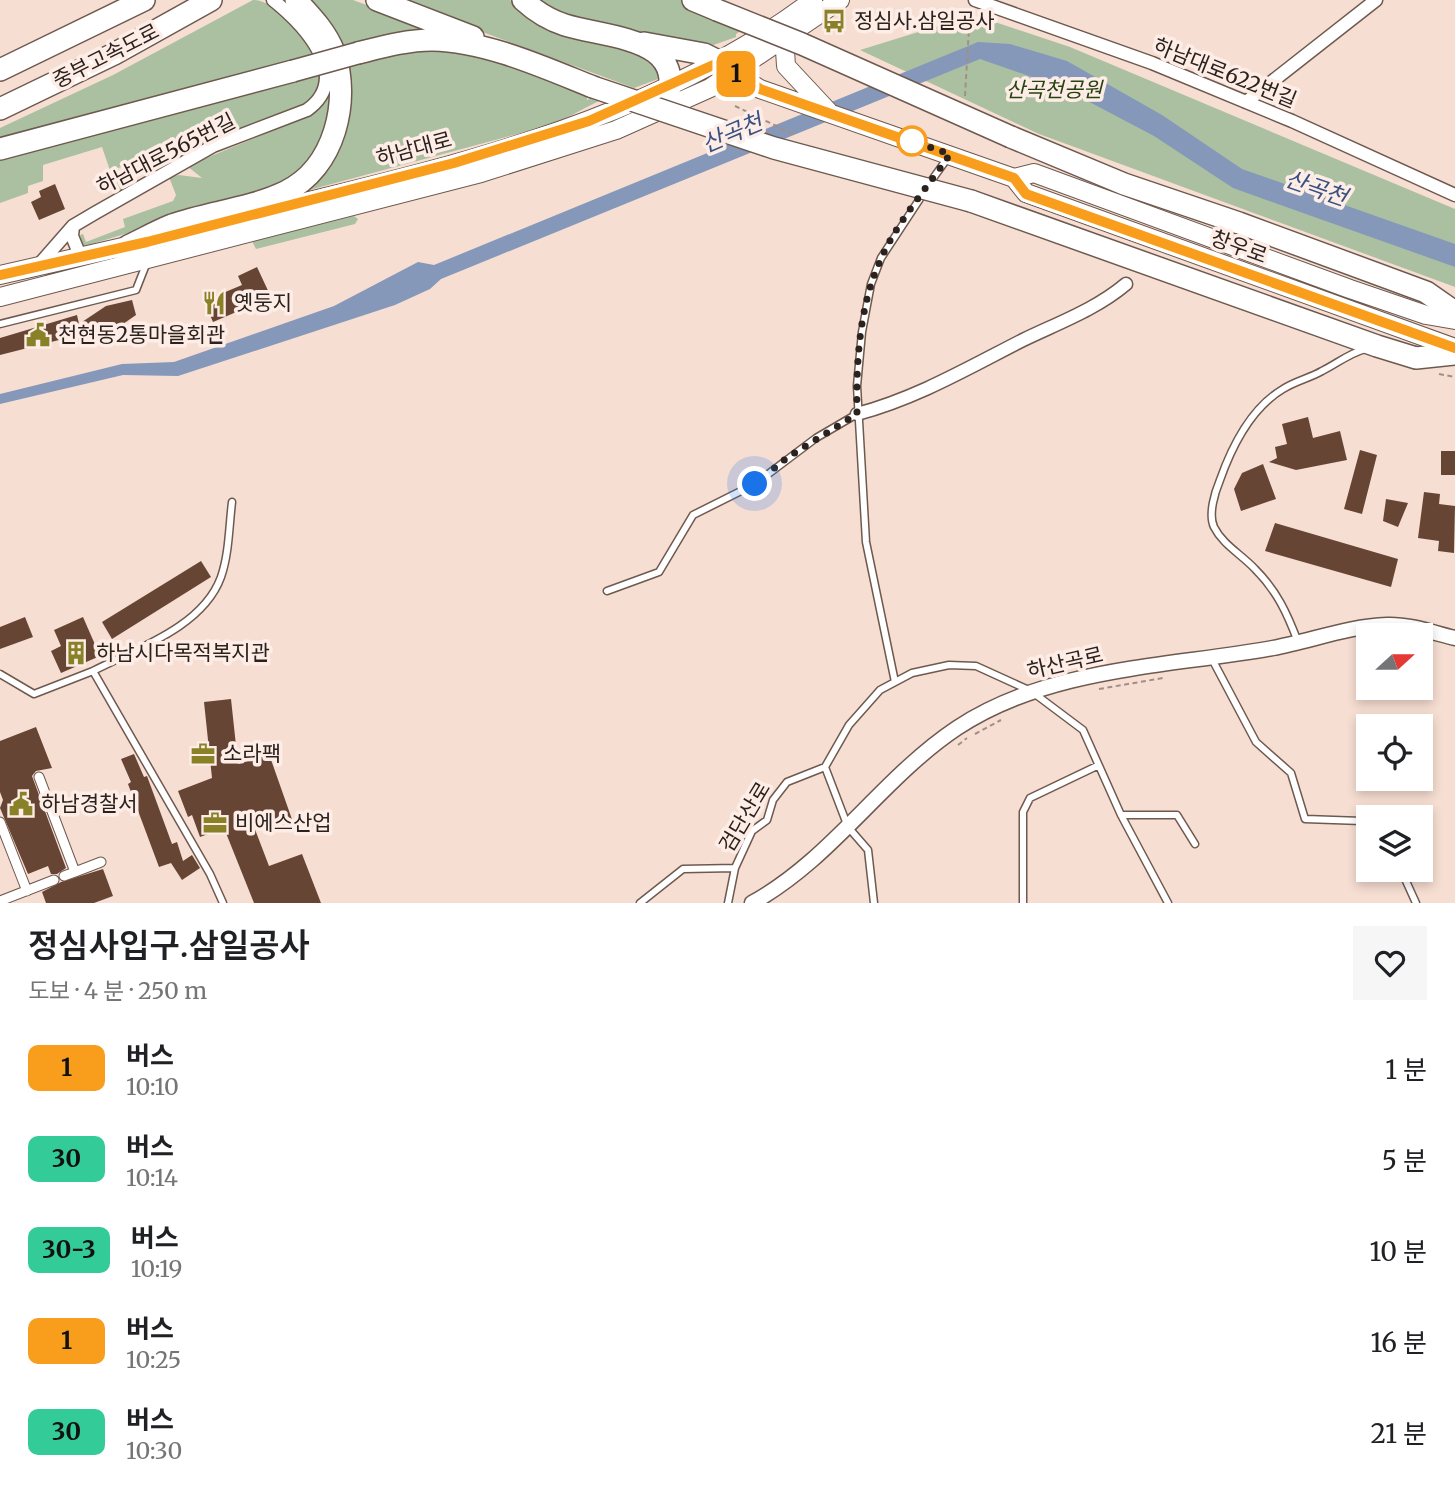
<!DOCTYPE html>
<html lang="ko">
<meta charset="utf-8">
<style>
body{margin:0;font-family:Merriweather,"Noto Sans KR",serif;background:#f6f6f6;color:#202124;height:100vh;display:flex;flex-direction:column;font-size:26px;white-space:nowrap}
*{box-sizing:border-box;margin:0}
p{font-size:23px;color:#757577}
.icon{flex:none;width:38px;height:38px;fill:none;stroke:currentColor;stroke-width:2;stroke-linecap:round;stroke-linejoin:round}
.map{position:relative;height:903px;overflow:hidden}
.side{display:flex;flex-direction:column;background:#fff;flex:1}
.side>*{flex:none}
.badge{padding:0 14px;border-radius:10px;font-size:24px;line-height:46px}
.needle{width:46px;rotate:69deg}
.tools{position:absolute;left:1356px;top:623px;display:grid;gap:14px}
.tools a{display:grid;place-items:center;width:77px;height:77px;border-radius:0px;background:#fff;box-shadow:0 4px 10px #0003;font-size:35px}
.you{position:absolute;width:35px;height:35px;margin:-18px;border:5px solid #fff;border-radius:50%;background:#1a73e8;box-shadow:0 0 0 10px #1a73e833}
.map>.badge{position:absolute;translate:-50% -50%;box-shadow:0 0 0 4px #fff}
.round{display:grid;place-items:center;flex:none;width:74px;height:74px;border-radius:0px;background:#f6f6f6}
.overview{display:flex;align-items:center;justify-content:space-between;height:119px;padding:0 28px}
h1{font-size:33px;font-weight:600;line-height:52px}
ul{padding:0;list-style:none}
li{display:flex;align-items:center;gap:21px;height:91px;padding:0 28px}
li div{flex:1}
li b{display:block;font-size:26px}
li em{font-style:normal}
li .badge{min-width:77px;font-weight:700;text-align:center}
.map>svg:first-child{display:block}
</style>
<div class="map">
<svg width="1455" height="903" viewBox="0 0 1455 903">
<rect width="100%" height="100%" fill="#f7ded2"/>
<path fill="#abc0a0" d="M 253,0 C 277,0 305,38 316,57 L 0,140 L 0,128 L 113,75 Z
M 309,0 L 353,0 L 442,33 L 342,50 Z
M 396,0 L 510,0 C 530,20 556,34 582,41 C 611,48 637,48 658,71 L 658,79 L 634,88 Z
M 540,0 L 682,0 L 744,29 L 736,34 L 736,37 L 708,47 L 593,22 L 558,10 Z
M 954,21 L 995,22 L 1070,47 L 1455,209 L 1455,287 L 1039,134 L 860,50 Z
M 444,48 C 495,60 539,76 587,96 L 587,100 L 592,98 L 599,101 C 580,110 564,121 543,127 L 302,192 C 335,147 359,124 346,65 L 398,51 Z
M 323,71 L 324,76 L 312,101 L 175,161 L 172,153 L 166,153 L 118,168 L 126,190 L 118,194 L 102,147 L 43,165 L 43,181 L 28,186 L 28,193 L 0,203 L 0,156 Z
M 332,88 L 335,88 L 322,148 L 282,186 L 82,247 L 80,235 L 83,234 L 86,242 L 125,227 L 123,219 L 173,201 L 176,195 L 169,177 L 179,175 L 202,178 L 187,166 L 313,114 L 326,101 Z
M 354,216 L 358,219 L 355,224 L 256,249 L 252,241 Z"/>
<path fill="#8598b9" d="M 978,42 L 1010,44 L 1067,61 L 1162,115 L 1242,169 L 1455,244 L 1455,267 L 1233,188 L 1154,136 L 1061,87 L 980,59 L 441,279 L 430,289 L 395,305 L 178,376 L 123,375 L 0,404 L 0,394 L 122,364 L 174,362 L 334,306 L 418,262 L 434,265 Z"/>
<path fill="#674534" d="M 55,184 L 65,209 L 39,220 L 31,202 L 41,197 L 39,191 Z
M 257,267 L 271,297 L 213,322 L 204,301 L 242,285 L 238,276 Z
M 132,300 L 136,315 L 100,340 L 67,347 L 59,340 L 0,355 L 0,338 L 77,315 L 79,324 L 106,306 Z
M 1308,417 L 1313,438 L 1340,431 L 1347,460 L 1296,470 L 1269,462 L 1277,458 L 1275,447 L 1287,444 L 1282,424 Z
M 1360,450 L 1377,455 L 1362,514 L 1344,509 Z
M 1441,451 L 1455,451 L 1455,475 L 1441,475 Z
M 1263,464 L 1276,499 L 1241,511 L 1234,489 L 1242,473 Z
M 1424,492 L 1440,494 L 1439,504 L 1455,506 L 1454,553 L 1438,551 L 1439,541 L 1418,538 Z
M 1386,499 L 1408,503 L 1398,527 L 1383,521 Z
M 1275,523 L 1398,559 L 1391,587 L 1265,551 Z
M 201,561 L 211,577 L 112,639 L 102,622 Z
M 25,617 L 33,637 L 0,649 L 0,627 Z
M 83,617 L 100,656 L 61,673 L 51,651 L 61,646 L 54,630 Z
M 231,699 L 238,764 L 269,754 L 294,825 L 276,831 L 270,812 L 251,819 L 269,866 L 302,854 L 321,903 L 254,903 L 224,828 L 200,837 L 192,815 L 188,817 L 178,791 L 212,778 L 204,702 Z
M 36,727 L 52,768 L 36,771 L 32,776 L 66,868 L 57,874 L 51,874 L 48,866 L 28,874 L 0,808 L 3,800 L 0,792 L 0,741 Z
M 134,754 L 144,777 L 147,776 L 172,844 L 177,842 L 183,861 L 192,855 L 200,868 L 182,880 L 171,863 L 159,867 L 128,784 L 131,782 L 121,759 Z
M 103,869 L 113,896 L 94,903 L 46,903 L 42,892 L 61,882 Z"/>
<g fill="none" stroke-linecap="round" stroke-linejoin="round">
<g stroke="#6e594f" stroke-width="9">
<path id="service" d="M 929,184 L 949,156
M 0,324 L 136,290 L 147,262
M 607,591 L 659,572 L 693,515 L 755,484 L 816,438 L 857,414
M 1298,642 C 1287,613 1277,591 1255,569 C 1241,554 1223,545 1214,527 C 1208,514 1215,492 1220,480 C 1232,446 1251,408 1283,389 C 1295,381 1310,378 1322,371 C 1338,363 1348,354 1365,349
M 1212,659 L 1256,742 L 1291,773 L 1305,819 L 1362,821 L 1368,829
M 93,671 C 136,649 203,627 221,577 C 229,554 229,527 232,502
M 0,674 L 34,694 L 93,671 L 210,874 L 223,903
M 895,682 L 866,542 L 857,386 L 862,332 L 871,284 L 881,258 L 923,194
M 825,767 L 848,827 L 868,850 L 874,903
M 1121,815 L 1177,815 L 1195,844
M 1401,870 L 1416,903
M 640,903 L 683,869 L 735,868 L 752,831 L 767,820 L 773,800 L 787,782 L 825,767 L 849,725 L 880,690 L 912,673 L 949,665 L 976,666 L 1031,691 L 1083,730 L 1121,815 L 1168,903
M 728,903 L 735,868
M 1023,903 L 1023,812 L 1030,798 L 1097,766"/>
</g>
<g stroke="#6e594f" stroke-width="11">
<path id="pedestrian" d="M 39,777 L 75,872 L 101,862
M 0,822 L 27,891
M 64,876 L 75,872
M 0,901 L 54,880"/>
</g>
<g stroke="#6e594f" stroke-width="15">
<path id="minor" d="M 975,0 L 1152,63 L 1292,121 L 1455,195
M 1246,102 L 1376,0
M 73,226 L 72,236 L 81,258
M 37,267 L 73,226 L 95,213 L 213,146 L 307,110 C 354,77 303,24 273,0
M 857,414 C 917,398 968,368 1023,340 C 1058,323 1095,310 1126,284"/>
</g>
<g stroke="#6e594f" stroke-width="17">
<path id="tertiary" d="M 752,903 C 832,859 882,778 957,728 C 1049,667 1168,667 1273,648 C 1311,641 1349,626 1387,625 C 1409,624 1434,633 1455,638"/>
</g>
<g stroke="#6e594f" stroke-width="20">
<path id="primary" d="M 794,35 L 785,50 L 786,66 L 828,111
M 727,68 L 760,89 L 1014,178 L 1026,193 L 1455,348
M 1014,178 L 1034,173 L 1350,289 L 1426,315 L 1455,320
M 167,236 C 387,179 627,141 813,0
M 0,275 L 140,243
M 0,297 L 481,173 L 616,130 L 710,88 L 840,0"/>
</g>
<g stroke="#6e594f" stroke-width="24">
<path id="motorway" d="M 377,0 L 473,37
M 523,0 C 535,11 549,20 565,25 C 611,39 693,37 664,109
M 693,0 L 717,10
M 644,43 L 704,54 L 720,62
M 358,53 C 382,47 407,40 432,40 C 486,41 543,67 593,87
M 0,70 L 144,0
M 0,109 L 114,54 L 211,0
M 1011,137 L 1124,184 L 1239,223 L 1426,292 L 1455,312
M 0,149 L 293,71
M 971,201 L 1377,346 L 1416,358 L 1455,354
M 128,246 C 143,239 157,231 172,225 C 209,212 249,209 285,192 C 335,168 351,100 334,52 C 326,31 310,15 296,0"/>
</g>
<path stroke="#a18f86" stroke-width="2" stroke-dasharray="5 3.5" stroke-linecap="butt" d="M 965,96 L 970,11
M 735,106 L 795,135
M 1439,374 L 1455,377
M 1099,689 L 1163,678
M 975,734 L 1001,720
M 958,745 L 967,738"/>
<use href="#service" stroke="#fff" stroke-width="6"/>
<use href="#pedestrian" stroke="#fff" stroke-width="9"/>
<use href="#minor" stroke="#fff" stroke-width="12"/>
<use href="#tertiary" stroke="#fff" stroke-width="14"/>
<use href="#primary" stroke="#fff" stroke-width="18"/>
<use href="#motorway" stroke="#fff" stroke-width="21"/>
<g stroke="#6e594f" stroke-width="24" stroke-linecap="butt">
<path id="motorway-bridge" d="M 717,10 L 802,44 L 1011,137
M 293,71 L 358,53
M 593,87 L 774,148 L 971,201"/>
</g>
<use href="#motorway-bridge" stroke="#fff" stroke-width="21"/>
</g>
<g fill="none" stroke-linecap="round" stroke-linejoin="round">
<g stroke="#fff" stroke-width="16">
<path id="line" d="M 0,275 L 147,242 L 454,163 L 589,121 L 720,62 L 760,89 L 1014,178 L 1026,194 L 1455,348"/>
</g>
<use href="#line" stroke="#f99d1c" stroke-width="10"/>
<path stroke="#2b221e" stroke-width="7" stroke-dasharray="0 12.6" d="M 755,484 L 788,457 L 857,414 C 856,363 859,306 881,259 C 897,222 927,188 950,154 L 912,141"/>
</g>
<defs>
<g id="bus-bare" transform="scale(1.89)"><path d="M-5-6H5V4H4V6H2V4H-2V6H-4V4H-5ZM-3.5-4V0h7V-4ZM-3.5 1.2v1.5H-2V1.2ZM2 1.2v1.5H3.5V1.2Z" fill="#888128" stroke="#fdede6" stroke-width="2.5" paint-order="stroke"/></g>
<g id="restaurant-bare" transform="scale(1.89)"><path d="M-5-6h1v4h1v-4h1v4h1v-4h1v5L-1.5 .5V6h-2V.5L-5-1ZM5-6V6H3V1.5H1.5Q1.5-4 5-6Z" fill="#888128" stroke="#fdede6" stroke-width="2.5" paint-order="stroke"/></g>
<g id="civic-bare" transform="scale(1.89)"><path d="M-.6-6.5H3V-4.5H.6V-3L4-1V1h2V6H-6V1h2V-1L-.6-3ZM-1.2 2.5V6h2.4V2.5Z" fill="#888128" stroke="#fdede6" stroke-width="2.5" paint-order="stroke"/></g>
<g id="building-bare" transform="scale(1.89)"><path d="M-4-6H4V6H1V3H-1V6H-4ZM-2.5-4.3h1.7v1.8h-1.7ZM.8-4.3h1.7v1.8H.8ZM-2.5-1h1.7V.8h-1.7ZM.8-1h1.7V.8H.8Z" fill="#888128" stroke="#fdede6" stroke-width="2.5" paint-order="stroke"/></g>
<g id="office-bare" transform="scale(1.89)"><path d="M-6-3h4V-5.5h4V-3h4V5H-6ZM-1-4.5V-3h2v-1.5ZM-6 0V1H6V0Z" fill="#888128" stroke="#fdede6" stroke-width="2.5" paint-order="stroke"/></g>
</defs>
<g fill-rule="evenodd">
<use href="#bus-bare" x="834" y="21"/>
<use href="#restaurant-bare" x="214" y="303"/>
<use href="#civic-bare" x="38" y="335"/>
<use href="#building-bare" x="76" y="653"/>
<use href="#office-bare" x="203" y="754"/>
<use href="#civic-bare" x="21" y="804"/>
<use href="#office-bare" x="215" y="823"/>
</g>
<circle fill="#fff" stroke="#f99d1c" stroke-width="3.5" cx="912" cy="141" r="14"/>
<g text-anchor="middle" stroke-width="7" stroke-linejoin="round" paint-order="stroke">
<g font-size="21" fill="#2b221e" stroke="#fdede6" text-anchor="start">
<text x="854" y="28">정심사.삼일공사</text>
<text x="234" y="310">옛둥지</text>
<text x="58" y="342">천현동2통마을회관</text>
<text x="96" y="660">하남시다목적복지관</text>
<text x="223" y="761">소라팩</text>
<text x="41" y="811">하남경찰서</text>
<text x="235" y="830">비에스산업</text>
</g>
<g font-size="21" fill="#2b221e" stroke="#fdede6">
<text transform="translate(106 56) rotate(-27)" y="7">중부고속도로</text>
<text transform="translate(1225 73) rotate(22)" y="7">하남대로622번길</text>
<text transform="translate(414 149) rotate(-15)" y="7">하남대로</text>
<text transform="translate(166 154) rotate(-27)" y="7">하남대로565번길</text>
<text transform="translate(1239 247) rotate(20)" y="7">창우로</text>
<text transform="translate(1065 663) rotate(-13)" y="7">하산곡로</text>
<text transform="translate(745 817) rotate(-59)" y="7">검단산로</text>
</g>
<g font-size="21" font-style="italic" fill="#254210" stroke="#fdede6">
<text x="1054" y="97">산곡천공원</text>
</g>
<g font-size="23" font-style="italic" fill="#385180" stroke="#fdede6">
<text transform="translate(732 133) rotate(-23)" y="8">산곡천</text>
<text transform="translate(1316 188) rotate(19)" y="8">산곡천</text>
</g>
</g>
</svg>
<div class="tools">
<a><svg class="needle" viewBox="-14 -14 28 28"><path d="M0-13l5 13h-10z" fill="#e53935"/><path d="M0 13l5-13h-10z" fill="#757577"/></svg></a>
<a><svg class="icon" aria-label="locate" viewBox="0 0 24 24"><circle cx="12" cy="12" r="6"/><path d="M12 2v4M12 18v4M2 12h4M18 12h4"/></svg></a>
<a><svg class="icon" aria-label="layers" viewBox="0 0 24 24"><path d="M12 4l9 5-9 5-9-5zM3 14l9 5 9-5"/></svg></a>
</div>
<div class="you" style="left:755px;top:484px"></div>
<b class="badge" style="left:736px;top:74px;background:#f99d1c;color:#111">1</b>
</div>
<section class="side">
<div class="overview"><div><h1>정심사입구.삼일공사</h1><p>도보 · 4 분 · 250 m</p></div><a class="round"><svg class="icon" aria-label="heart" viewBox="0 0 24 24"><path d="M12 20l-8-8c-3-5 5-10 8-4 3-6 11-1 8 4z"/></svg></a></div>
<ul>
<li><span class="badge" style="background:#f99d1c;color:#111">1</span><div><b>버스</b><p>10:10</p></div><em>1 분</em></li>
<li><span class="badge" style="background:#3c9;color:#111">30</span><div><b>버스</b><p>10:14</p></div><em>5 분</em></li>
<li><span class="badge" style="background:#3c9;color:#111">30-3</span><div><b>버스</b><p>10:19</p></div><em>10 분</em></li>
<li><span class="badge" style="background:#f99d1c;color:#111">1</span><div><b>버스</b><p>10:25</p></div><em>16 분</em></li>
<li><span class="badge" style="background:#3c9;color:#111">30</span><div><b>버스</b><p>10:30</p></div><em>21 분</em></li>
</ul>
</section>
